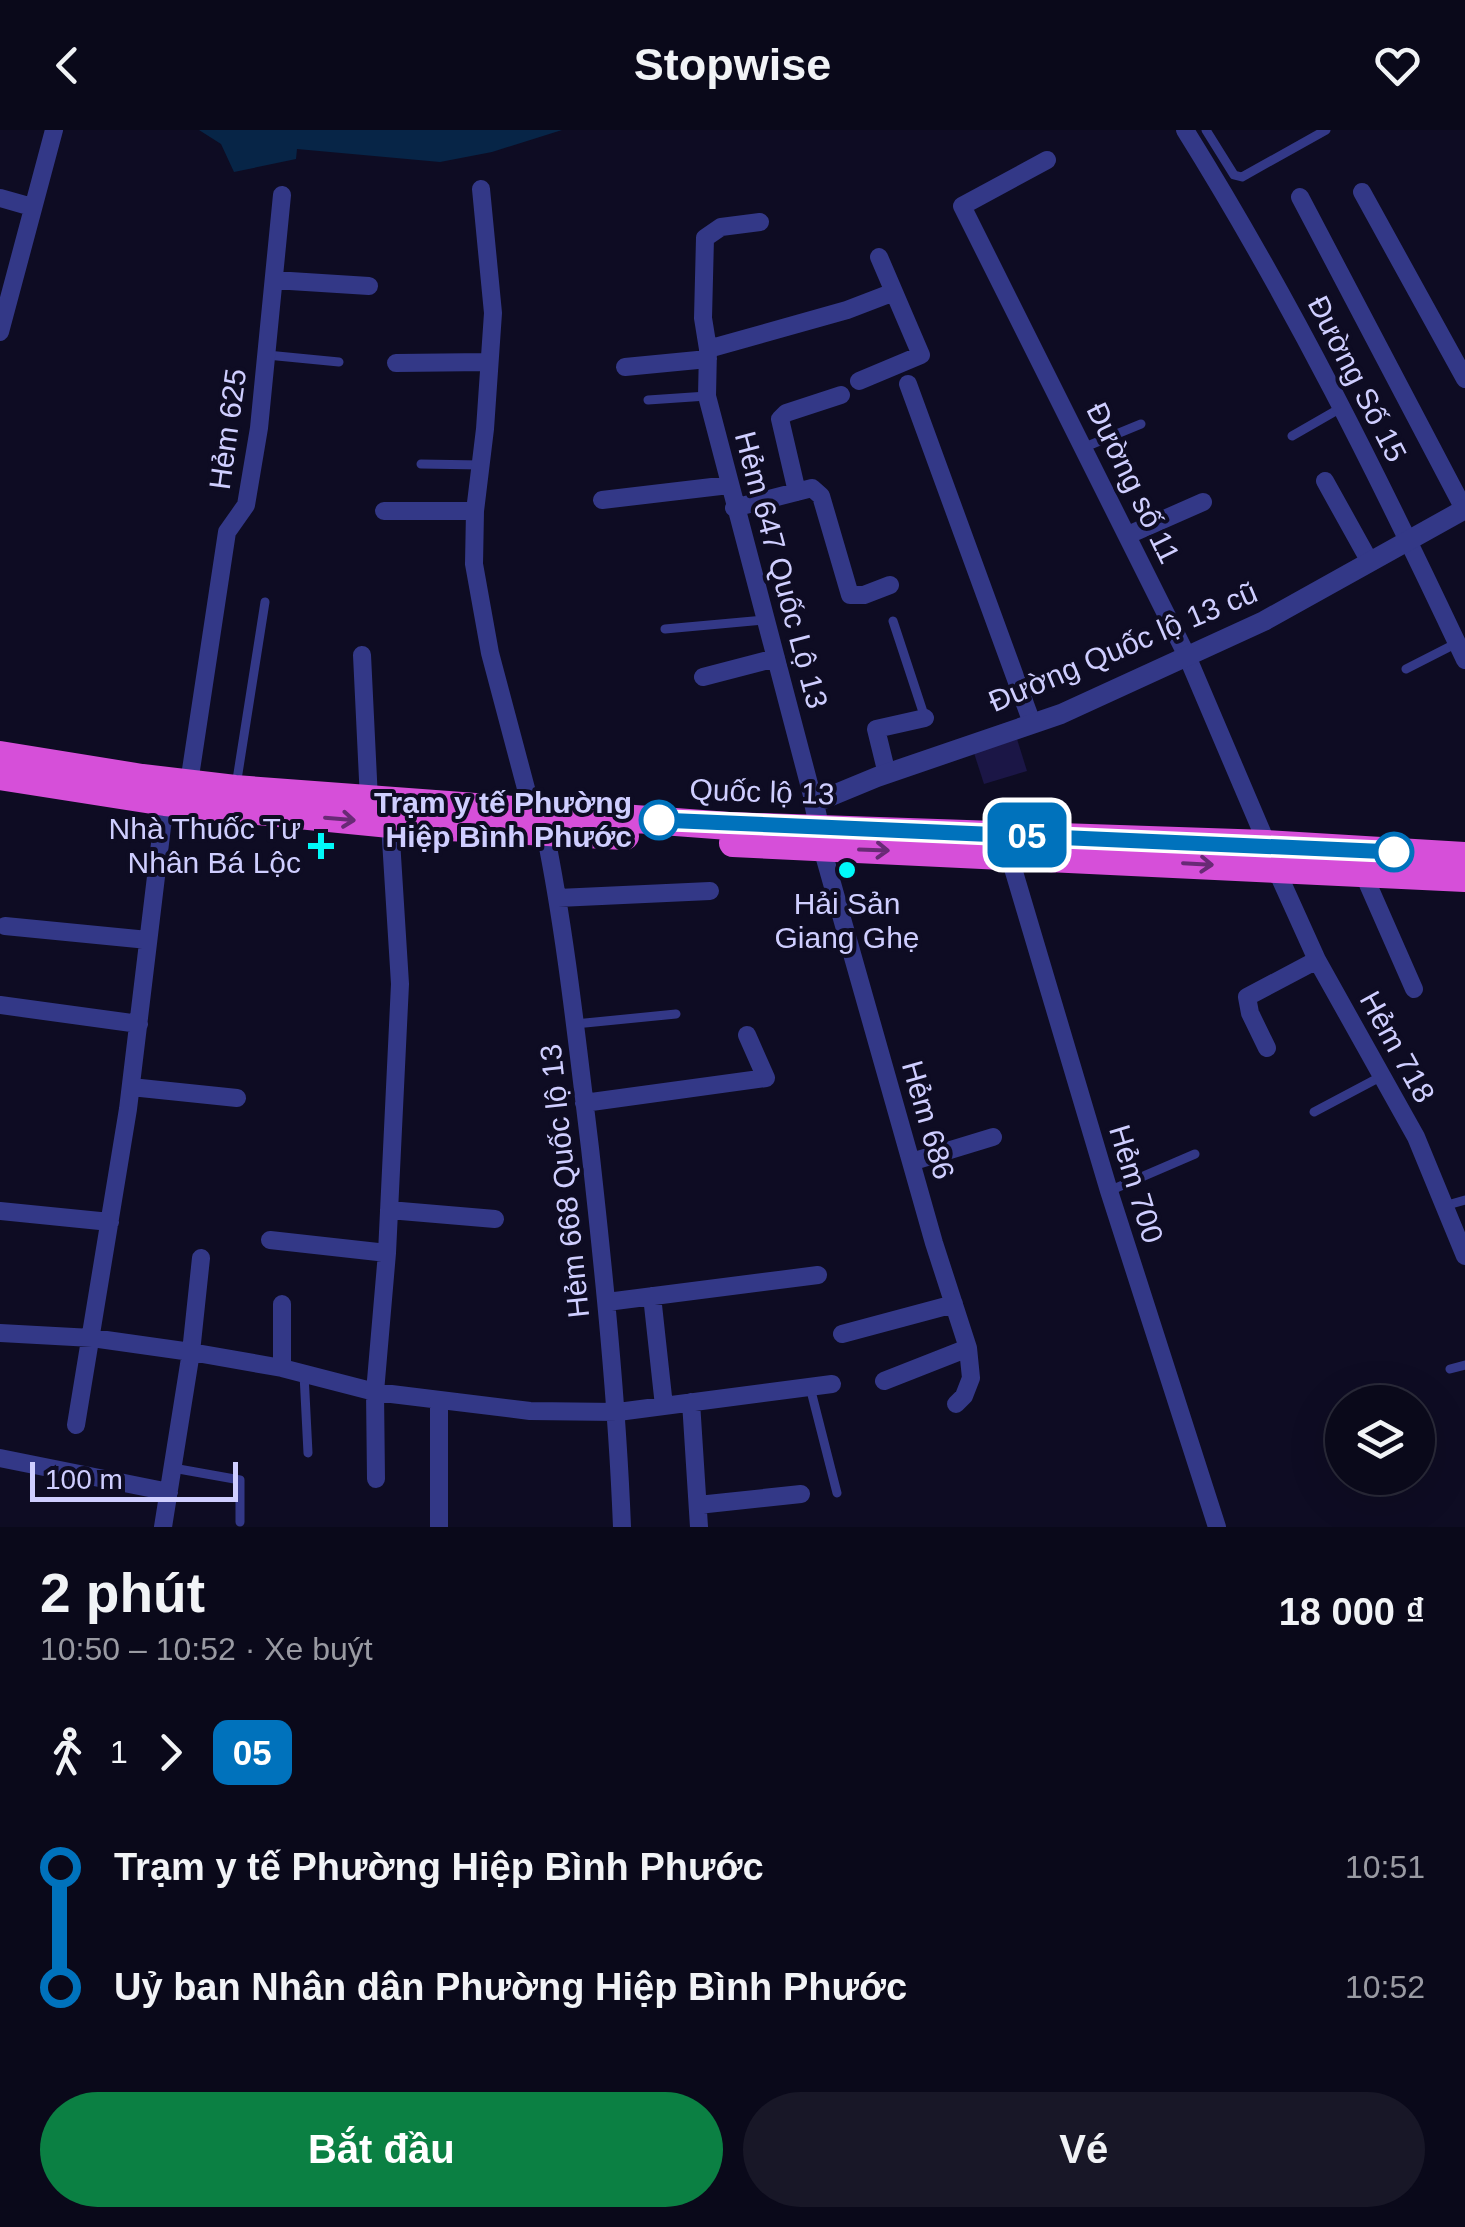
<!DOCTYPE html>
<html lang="vi">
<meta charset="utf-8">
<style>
body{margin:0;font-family:Helvetica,sans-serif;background:#181727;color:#f1f3f6;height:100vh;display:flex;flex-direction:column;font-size:38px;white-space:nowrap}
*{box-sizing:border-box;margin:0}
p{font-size:32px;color:#999aa2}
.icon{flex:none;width:55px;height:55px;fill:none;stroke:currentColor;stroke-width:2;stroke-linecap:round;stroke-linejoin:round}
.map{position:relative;height:1397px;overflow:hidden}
.sheet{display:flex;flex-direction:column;background:#0a091a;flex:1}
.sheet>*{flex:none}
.badge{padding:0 20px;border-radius:15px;font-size:35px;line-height:65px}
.buttons{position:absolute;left:1325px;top:1255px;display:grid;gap:20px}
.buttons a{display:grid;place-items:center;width:110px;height:110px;border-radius:50%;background:#0a091a;box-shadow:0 10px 40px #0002,0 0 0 2px #2a2a39;font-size:50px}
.scale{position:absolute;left:30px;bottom:25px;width:208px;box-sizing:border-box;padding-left:10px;border:5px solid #cfceff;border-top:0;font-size:28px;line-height:35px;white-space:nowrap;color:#cfceff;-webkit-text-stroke:8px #0e0c23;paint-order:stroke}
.map>.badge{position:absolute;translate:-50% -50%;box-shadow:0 0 0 5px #fff}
.legs{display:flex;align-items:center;gap:15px;height:110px;padding:0 40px;font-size:32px}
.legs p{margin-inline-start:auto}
.headline{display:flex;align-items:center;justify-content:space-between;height:170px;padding:0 40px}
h1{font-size:55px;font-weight:700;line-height:75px}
.action{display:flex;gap:20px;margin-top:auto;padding:20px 40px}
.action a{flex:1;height:115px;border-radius:60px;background:#0b8043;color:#fff;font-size:40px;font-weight:700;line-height:115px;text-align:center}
.action a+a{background:#181727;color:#f1f3f6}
ul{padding:0 40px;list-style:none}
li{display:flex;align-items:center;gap:35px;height:120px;font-size:38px}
li i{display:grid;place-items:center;width:15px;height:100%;margin:0 12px;background:currentColor}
li i::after{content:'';width:25px;height:25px;margin:-12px;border:8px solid;border-radius:50%;background:#0a091a}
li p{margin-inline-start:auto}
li:first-child i{background:linear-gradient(#0000 50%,currentColor 0)}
li:last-child i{background:linear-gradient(currentColor 50%,#0000 0)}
header{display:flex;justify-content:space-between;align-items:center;height:130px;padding:0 40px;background:#0a091a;font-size:45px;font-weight:700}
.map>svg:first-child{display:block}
</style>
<header><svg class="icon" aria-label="back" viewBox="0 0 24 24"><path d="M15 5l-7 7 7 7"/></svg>Stopwise<svg class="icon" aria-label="heart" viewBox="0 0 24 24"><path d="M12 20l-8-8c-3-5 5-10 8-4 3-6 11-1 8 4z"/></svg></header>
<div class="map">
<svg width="1465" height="1397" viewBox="0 0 1465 1397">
<rect width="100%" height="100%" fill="#0e0c23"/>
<path fill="#072547" d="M 199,0 L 562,0 L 492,22 L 440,32 L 297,19 L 296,29 L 234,42 L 221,14 Z"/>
<path fill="#1b1646" d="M 1017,609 L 1027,641 L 984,654 L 974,623 Z"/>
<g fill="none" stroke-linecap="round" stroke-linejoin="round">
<path stroke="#333887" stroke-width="9" d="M 1206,0 L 1234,45 L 1242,47 L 1326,0
M 267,225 L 339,232
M 648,270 L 707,266
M 1292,306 L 1339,279
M 1085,317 L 1141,294
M 421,334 L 481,335
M 893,491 L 925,588
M 665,499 L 765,490
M 1406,539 L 1457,513
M 236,656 L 265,472
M 575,894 L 676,884
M 1314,982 L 1382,946
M 1109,1061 L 1195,1024
M 1444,1076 L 1465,1070
M 1450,1239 L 1465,1235
M 304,1244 L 308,1323
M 810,1257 L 837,1363
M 173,1338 L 240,1350 L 240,1392"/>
<path stroke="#333887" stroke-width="18" d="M 1185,0 C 1291,170 1380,349 1465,530
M 1047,30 L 962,76 L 1187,526 L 1267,714
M 481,59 L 493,183 L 485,299 L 475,381 L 474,434 L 490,523 L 532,681
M 1362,62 L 1465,249
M 1300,67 L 1464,379
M 0,68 L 32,77
M 760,92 L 721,97 L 705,108 L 703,188 L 708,219 L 707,266 L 814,673
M 274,150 L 369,156
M 0,202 L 54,0
M 708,219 L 847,180 L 894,162
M 396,233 L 488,232
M 625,237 L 708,229
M 859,251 L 921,225 L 879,127
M 908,254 L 1032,593
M 1325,351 L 1370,432
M 797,362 L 780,289 L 786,283 L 841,265
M 602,370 L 729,355
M 734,378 L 812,358 L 821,366 L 850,465 L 864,465 L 890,455
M 384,381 L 475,381
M 1128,405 L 1203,372
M 362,525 L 369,670
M 703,547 L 776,528
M 887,644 L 876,599 L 925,588
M 189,653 L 227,402 L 246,375 L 259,298 L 282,65
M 545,702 C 566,806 577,912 590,1018 C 604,1144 617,1270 622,1397
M 822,718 L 934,1113 L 968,1218 L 971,1248 L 964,1266 L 956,1274
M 1009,725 L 1109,1061 L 1217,1397
M 1275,737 L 1317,830 L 1416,1007 L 1465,1126
M 1363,743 L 1414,859
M 558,768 L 710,761
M 5,796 L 148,810
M 0,875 L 139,894
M 1267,918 L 1250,883 L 1247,867 L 1317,830
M 131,957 L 237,968
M 584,973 L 766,948 L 747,905
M 911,1032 L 993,1007
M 389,1080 L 495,1089
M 0,1081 L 110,1092
M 270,1110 L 387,1123
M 652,1166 L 664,1276
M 607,1172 L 818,1145
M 0,1203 L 92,1208 L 191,1222 L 282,1238 L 375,1262 L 530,1281 L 618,1282 L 832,1254
M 842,1204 L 954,1174
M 282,1238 L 282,1174
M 884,1251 L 968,1218
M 439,1270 L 439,1397
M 691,1272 L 699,1397
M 76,1295 L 128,979 L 165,672
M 0,1328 L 169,1362
M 376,1349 L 375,1262 L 387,1123 L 400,854 L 390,694
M 698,1375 L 801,1364
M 163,1397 L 191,1222 L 201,1128"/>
<path stroke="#333887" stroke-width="20" d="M 819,696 L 814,673 L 877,647 L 1061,584 L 1264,491 L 1465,379"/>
<path stroke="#d64fd9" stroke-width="28" d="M 0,625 L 142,648 L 235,659 L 729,696 L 1267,714 L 1465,726
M 0,646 L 165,672 L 390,694 L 625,706
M 733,713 L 1465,748"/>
</g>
<defs><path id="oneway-shaft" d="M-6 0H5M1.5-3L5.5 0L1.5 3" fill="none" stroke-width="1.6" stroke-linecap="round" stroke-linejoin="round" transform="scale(2.5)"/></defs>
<g stroke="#682a75">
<use href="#oneway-shaft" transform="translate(340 689) rotate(5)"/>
<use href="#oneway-shaft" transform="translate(874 720) rotate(2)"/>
<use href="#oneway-shaft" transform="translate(1198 734) rotate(3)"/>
</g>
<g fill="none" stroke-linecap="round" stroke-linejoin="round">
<g stroke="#fff" stroke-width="22">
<path id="line-1" d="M 659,690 L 1394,722"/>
</g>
<use href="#line-1" stroke="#0072bc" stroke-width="15"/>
</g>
<g fill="#fff" stroke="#0072bc" stroke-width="5">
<circle cx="659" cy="690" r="18"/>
<circle cx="1394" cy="722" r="18"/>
</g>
<g fill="#00f9f9" stroke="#0e0c23" stroke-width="4">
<path d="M316 701h10v10h10v10h-10v10h-10v-10h-10v-10h10z"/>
<circle cx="847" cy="740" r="10"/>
</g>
<g text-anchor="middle" stroke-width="8" stroke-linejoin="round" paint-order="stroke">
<g font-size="30" fill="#cfceff" stroke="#0e0c23">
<text transform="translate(1357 249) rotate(63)" y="10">Đường Số 15</text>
<text transform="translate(228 299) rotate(-82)" y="10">Hẻm 625</text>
<text transform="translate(1133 353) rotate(64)" y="10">Đường số 11</text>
<text transform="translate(781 440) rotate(75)" y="10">Hẻm 647 Quốc Lộ 13</text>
<text transform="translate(1123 517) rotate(-23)" y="10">Đường Quốc lộ 13 cũ</text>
<text transform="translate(762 662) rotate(2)" y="10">Quốc lộ 13</text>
<text transform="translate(1397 917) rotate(61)" y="10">Hẻm 718</text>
<text transform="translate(928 990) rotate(74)" y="10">Hẻm 686</text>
<text transform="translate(565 1051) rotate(-96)" y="10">Hẻm 668 Quốc lộ 13</text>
<text transform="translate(1136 1054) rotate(73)" y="10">Hẻm 700</text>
</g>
<g font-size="30" font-weight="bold" fill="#cfceff" stroke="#0e0c23" text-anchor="end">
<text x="632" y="683">Trạm y tế Phường<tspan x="632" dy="34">Hiệp Bình Phước</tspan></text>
</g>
<g font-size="30" fill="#cfceff" stroke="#0e0c23" text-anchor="end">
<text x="301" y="709">Nhà Thuốc Tư<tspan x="301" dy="34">Nhân Bá Lộc</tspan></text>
<text x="847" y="784" text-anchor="middle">Hải Sản<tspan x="847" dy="34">Giang Ghẹ</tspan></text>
</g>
</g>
</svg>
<div class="buttons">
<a><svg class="icon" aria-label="layers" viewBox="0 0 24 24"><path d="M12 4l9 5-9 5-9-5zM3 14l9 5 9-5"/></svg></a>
</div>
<div class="scale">100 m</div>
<b class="badge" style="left:1027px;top:705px;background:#0072bc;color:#fff">05</b>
</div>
<section class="sheet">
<div class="headline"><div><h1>2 phút</h1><p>10:50 – 10:52 · Xe buýt</p></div><b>18 000 ₫</b></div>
<div class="legs"><svg class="icon" aria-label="walk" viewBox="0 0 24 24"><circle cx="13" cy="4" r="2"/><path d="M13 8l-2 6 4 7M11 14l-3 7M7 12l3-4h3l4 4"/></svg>1<svg class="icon" aria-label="forward" viewBox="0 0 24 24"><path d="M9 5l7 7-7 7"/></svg><b class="badge" style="background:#0072bc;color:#fff">05</b></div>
<ul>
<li><i style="color:#0072bc"></i><b>Trạm y tế Phường Hiệp Bình Phước</b><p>10:51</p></li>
<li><i style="color:#0072bc"></i><b>Uỷ ban Nhân dân Phường Hiệp Bình Phước</b><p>10:52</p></li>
</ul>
<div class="action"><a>Bắt đầu</a><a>Vé</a></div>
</section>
